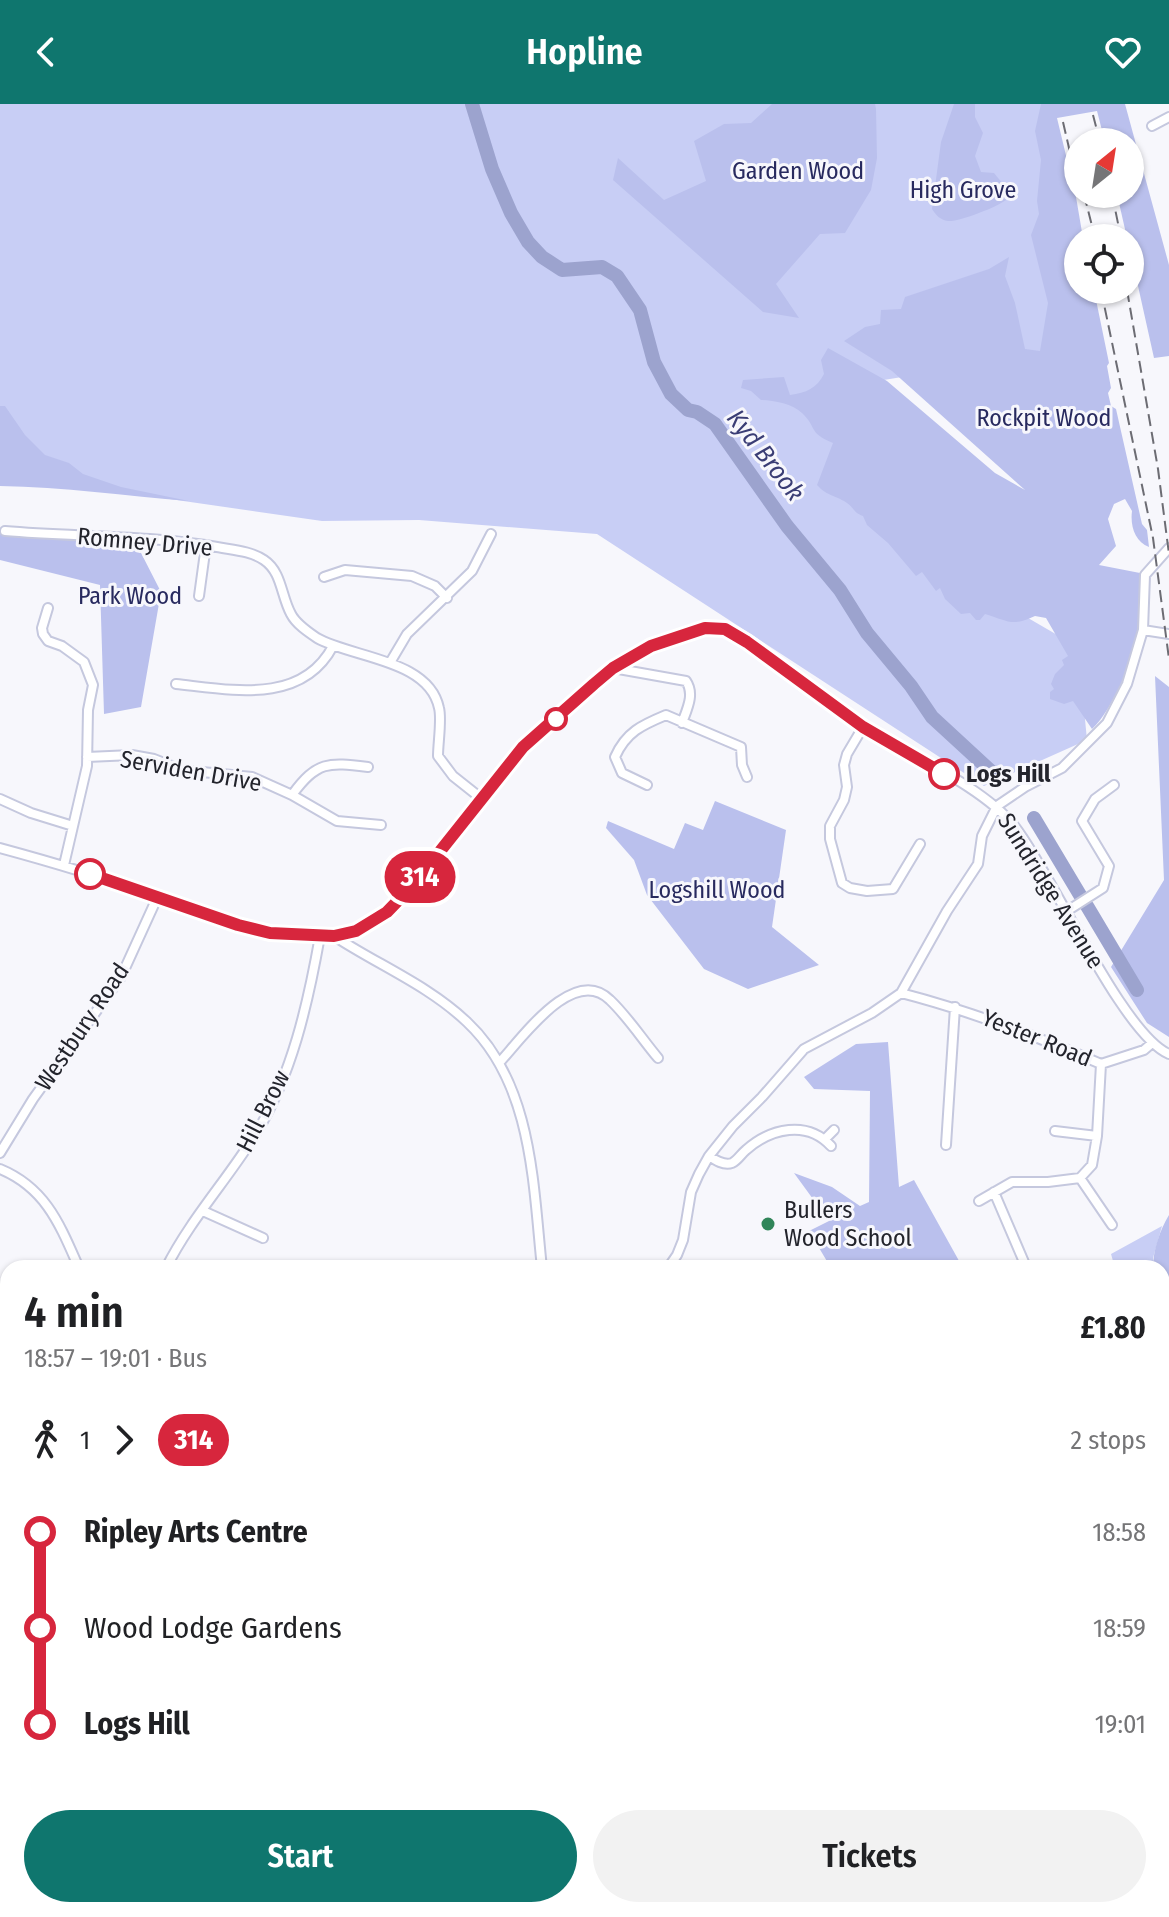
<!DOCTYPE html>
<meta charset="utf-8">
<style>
body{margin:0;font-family:"Fira Sans Condensed",sans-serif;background:#f2f2f2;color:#202124;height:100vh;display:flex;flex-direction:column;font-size:30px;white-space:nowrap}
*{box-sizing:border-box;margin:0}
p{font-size:26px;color:#757577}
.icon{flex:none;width:44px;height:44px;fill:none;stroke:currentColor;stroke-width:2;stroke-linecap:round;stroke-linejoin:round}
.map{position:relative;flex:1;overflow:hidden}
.details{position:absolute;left:0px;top:1156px;width:1170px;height:658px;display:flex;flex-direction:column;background:#fff;border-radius:24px 24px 0 0;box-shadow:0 2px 6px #0004}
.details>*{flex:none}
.badge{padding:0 16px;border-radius:26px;font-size:28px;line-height:52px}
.needle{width:52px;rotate:30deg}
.buttons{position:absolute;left:1064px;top:24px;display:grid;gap:16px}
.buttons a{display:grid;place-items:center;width:80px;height:80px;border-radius:50%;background:#fff;box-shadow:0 2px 6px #0004;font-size:40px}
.map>.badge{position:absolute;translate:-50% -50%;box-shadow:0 0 0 4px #fff}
.legs{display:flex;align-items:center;gap:12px;height:88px;padding:0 24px;font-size:26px}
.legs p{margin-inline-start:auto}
.overview{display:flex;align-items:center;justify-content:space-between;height:136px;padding:0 24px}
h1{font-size:44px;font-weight:600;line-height:60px}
.action{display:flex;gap:16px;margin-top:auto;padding:16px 24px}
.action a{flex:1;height:92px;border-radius:48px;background:#0f766e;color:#fff;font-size:32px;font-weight:600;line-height:92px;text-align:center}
.action a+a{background:#f2f2f2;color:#202124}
ul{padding:0 24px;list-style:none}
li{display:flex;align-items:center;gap:28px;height:96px;font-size:30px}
li i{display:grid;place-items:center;width:12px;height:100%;margin:0 10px;background:currentColor}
li i::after{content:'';width:20px;height:20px;margin:-10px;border:6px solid;border-radius:50%;background:#fff}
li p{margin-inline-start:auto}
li:first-child i{background:linear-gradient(#0000 50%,currentColor 0)}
li:last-child i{background:linear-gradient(currentColor 50%,#0000 0)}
header{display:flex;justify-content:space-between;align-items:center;height:104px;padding:0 24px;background:#0f766e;color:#fff;font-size:36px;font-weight:600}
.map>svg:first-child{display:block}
</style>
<header><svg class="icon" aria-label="back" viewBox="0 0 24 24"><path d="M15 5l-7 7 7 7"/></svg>Hopline<svg class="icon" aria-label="heart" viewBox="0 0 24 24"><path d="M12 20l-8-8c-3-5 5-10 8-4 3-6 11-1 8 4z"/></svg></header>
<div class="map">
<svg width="1169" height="1813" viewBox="0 0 1169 1813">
<rect width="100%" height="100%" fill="#f7f7fc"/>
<path fill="#c8cef5" d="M 0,0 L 1051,0 L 1067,96 L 1045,250 L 828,285 L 971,481 L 1078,543 L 1087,636 L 984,682 L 597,430 L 419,416 L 322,417 L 10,372 L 0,377 Z
M 1162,1122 L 1153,1154 L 1153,1164 L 1115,1164 L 1111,1150 Z
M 8,1665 L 8,1806 L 43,1806 L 41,1813 L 0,1813 L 0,1666 Z"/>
<path fill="#bac0ed" d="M 772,0 L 875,0 L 876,5 L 877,54 L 871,86 L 845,129 L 820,130 L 776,180 L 799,214 L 763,208 L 613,76 L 618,54 L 664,96 L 706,77 L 694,37 L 724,20 L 751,19 Z
M 954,0 L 975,0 L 975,13 L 983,29 L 975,52 L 981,68 L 994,69 L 1003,80 L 1006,96 C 997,103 959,118 948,117 C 940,116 936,111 932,105 L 941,38 Z
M 1041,0 L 1125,0 L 1169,161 L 1169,252 L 1154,254 L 1130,146 L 1130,134 L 1127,134 L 1117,90 L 1130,90 L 1130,38 L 1105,38 L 1097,7 L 1057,14 L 1076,93 L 1083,134 L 1078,134 L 1078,186 L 1094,186 L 1109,259 L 1107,262 L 1111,284 L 1108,289 L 1111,302 L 1116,305 L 1142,420 L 1147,426 L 1149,443 C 1135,438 1130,422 1132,407 L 1125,395 L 1114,400 L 1108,415 L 1116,442 L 1099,461 L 1140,469 C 1140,487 1142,507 1139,525 C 1135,553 1112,607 1092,625 L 1073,597 L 1064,600 L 1050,595 L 1050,588 L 1054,585 L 1051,580 L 1055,570 L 1064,561 L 1062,556 L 1068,552 L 1046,514 L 1035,512 C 1012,523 1008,517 985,510 L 980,516 L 976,516 L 970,509 L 961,510 L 945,495 L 940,484 L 936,487 L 922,468 L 916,472 L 888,439 L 867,421 L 863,412 C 854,409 854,404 847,399 C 836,391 828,393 817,381 L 833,339 C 807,328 818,324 802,309 C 793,300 773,296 761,296 L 751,287 L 741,284 L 743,276 L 784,273 L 790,291 C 806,289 817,284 824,270 L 821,256 L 828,244 L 887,277 L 995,369 L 1025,386 L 892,267 L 844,237 L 865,223 L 880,220 L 881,206 L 901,205 L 905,193 L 989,165 L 1009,153 L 1005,172 L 1015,199 L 1025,245 L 1040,247 L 1048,199 L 1031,131 L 1039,110 L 1037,97 L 1041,56 L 1035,27 Z
M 0,302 L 5,302 L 25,331 L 45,351 L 69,359 L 83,370 L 121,383 L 189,397 C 126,392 63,383 0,382 Z
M 0,427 L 139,445 L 161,488 L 141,603 L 104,610 L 100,481 L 0,456 Z
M 1155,572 L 1169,583 L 1169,933 L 1147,919 L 1111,863 L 1164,776 Z
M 715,697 L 786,726 L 772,823 L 819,861 L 748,885 L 704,865 L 647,791 L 634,756 L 606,724 L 608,717 L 674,745 L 685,719 L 703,726 Z
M 888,938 L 899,1083 L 914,1076 L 963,1164 L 831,1164 L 809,1127 L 829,1117 L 794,1069 L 832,1083 L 860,1102 L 869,1098 L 870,987 L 814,985 L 804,973 L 856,940 Z
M 1169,1111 L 1169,1343 L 1162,1345 L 1162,1164 L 1153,1164 C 1153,1146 1160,1126 1169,1111 Z"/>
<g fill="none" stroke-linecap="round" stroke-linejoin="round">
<path stroke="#9ca3ce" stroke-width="14" d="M 472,0 L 492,65 L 511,109 L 528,138 L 542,153 L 562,166 L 602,163 L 617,172 L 640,206 L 654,258 L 671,290 L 688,306 L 697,308 L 715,320 L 787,422 L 840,486 L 867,529 L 911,582 L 932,613 L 995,671
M 1034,714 L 1080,791
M 1087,802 L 1137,886"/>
<g stroke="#c5c8de" stroke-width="12">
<path id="minor" d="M 1152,22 L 1169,13
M 5,427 C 76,433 147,431 217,443 C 233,446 251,447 264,456 C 282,468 281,492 291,510 C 296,520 308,528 317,534 C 352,554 429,555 439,604 C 442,615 438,639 438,652 L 453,672 L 482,695
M 324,473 L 345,466 L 412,472 L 435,482 L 447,494
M 199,492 L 206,441
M 48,504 L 42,524 L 43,530 L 48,537 L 62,542 L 84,558 L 93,581 L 88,606 L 87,662 L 64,761
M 1143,526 L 1169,530
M 391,557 L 407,530 L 472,467 L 491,430
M 613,564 L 686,577 C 695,590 687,605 682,619
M 176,580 C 232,586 302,601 333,542
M 863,623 L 847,650 L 844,661 L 847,683 L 844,696 L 830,722 L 830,735 L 842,779 L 850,784 L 867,787 L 893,785 L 920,740
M 87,653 L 132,651 L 154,655 L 182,666 L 252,673 L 292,691 L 337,717 L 381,721
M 647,681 L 622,669 L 615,653 C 626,628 642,621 666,611 L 741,643 L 742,661 L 747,673
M 292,691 C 317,657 328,658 368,663
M 0,695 L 31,709 L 73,722
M 0,744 C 48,757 96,771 143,788 C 201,810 275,842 338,831 C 415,817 472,695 524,642 C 562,605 611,559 660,539 C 679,531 705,519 725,526 C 747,532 768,554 787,568 C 813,586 839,607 866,624 C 911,652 984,683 1015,723 C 1052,770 1123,931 1169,950
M 1067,807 L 1103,784 L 1109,762 L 1082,717 L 1095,695 L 1114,681
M 334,832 C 378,861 428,881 467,918 C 533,980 533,1081 542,1164
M 901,889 C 971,907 1036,932 1101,960 L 1144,946 L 1151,940
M 499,959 C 522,934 574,860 610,896 C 628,913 642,935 658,954
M 1055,1027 L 1097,1032
M 825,1035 L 834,1026
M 946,1041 L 955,903
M 0,1049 L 33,995 L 121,873 L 157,794
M 709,1052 C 715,1056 724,1062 732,1059 C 738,1056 741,1050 746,1046 C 771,1024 807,1016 831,1042
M 0,1065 C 46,1084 60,1121 79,1164
M 1080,1074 L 1112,1121
M 994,1088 L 1024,1158
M 979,1097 L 1012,1078 L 1048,1078 L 1080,1074 L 1092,1061 L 1097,1032 L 1101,960
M 203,1107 L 263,1134
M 166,1164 C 190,1116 227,1076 255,1031 C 292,972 308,899 320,832
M 668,1164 L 677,1151 L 683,1136 L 691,1088 L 699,1070 L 709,1052 L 733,1022 L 762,993 L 804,945 L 872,909 L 901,889 L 947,807 L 978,760 L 982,732 L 997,702 L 1025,683 L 1062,664 L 1107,619 L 1127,580 L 1143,526 L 1145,471 L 1169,444
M 1169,1454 L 1169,1455
M 1162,1726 L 1169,1720
M 271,1806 L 289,1813
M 420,1806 L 427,1813
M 922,1806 L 923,1813
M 141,1813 L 144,1806
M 596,1813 L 597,1806
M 721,1813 L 725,1806
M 819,1813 L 819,1806"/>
</g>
<g stroke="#c5c8de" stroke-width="15">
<path id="major" d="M 0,1502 L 8,1505
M 1162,1753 L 1169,1761"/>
</g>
<use href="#minor" stroke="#fff" stroke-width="8"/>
<use href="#major" stroke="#fff" stroke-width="11"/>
<path stroke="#6c6c73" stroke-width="2" stroke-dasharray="12 6" stroke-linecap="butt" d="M 1093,11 L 1100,38
M 1063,18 L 1078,83
M 1084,90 L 1095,134
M 1112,90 L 1121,134
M 1101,186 L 1153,434 L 1169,555
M 1127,186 L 1158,365 L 1169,450"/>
</g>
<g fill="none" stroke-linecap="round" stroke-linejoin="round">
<g stroke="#fff" stroke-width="18">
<path id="line-1" d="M 90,770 L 238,821 L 270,829 L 334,832 L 356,827 L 387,808 L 414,780 L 523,643 L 594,580 L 613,564 L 651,542 L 705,524 L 725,525 L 747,538 L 863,623 L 944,670"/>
</g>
<use href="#line-1" stroke="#d7263d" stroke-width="12"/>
</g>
<g fill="#fff" stroke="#d7263d" stroke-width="4">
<circle cx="556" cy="615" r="10"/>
<circle cx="944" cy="670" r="14"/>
<circle cx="90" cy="770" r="14"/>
</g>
<circle fill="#308559" stroke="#f7f7fc" stroke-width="3" cx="768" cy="1120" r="8"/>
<g text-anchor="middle" stroke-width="6" stroke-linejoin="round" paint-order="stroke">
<g font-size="24" fill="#282a5f" stroke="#f7f7fc">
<text x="798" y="75">Garden Wood</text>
<text x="963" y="94">High Grove</text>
<text x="1044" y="322">Rockpit Wood</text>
<text x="130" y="500">Park Wood</text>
<text x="717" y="794">Logshill Wood</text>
</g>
<g font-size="24" fill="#23242c" stroke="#f7f7fc">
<text transform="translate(145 438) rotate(5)" y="8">Romney Drive</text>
<text transform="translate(191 667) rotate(10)" y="8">Serviden Drive</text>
<text transform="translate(1051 787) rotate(58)" y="8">Sundridge Avenue</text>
<text transform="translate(82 923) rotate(-56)" y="8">Westbury Road</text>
<text transform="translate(1037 934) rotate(22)" y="8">Yester Road</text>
<text transform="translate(263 1007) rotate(-63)" y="8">Hill Brow</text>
</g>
<g font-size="24" font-weight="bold" fill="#23242c" stroke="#f7f7fc" text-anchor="start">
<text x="966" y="678">Logs Hill</text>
</g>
<g font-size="24" fill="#23242c" stroke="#f7f7fc" text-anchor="start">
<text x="784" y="1114">Bullers<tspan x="784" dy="28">Wood School</tspan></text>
</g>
<g font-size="26" font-style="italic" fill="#3a3d75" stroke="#f7f7fc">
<text transform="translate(766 351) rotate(52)" y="9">Kyd Brook</text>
</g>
</g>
</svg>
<div class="buttons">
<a><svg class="needle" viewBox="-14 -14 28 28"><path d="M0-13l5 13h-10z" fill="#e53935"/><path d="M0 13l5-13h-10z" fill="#757577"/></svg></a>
<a><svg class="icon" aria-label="locate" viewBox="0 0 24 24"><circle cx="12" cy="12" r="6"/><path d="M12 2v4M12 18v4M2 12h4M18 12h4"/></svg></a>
</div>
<b class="badge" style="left:420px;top:773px;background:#d7263d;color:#fff">314</b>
<section class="details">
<div class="overview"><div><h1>4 min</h1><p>18:57 – 19:01 · Bus</p></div><b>£1.80</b></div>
<div class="legs"><svg class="icon" aria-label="walk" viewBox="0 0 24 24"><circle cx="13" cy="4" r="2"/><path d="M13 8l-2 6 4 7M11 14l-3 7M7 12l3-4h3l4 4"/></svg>1<svg class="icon" aria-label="forward" viewBox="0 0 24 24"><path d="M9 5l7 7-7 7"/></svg><b class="badge" style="background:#d7263d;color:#fff">314</b><p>2 stops</p></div>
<ul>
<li><i style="color:#d7263d"></i><b>Ripley Arts Centre</b><p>18:58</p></li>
<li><i style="color:#d7263d"></i><span>Wood Lodge Gardens</span><p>18:59</p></li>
<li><i style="color:#d7263d"></i><b>Logs Hill</b><p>19:01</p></li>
</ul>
<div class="action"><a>Start</a><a>Tickets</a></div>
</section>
</div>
